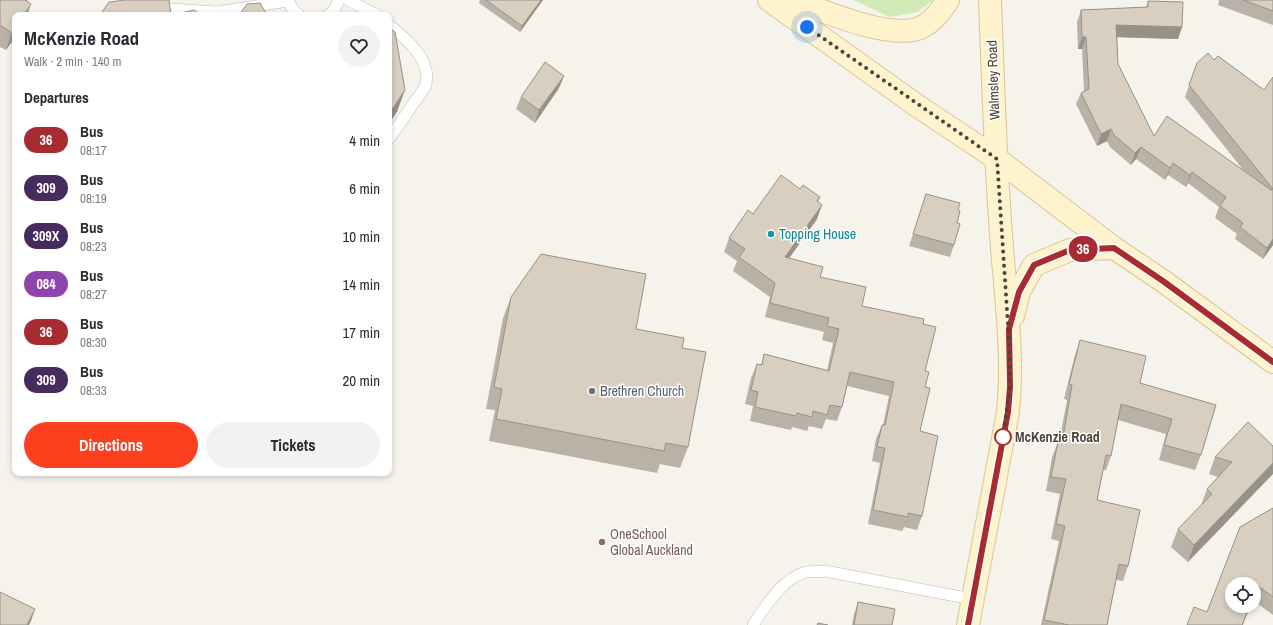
<!DOCTYPE html>
<meta charset="utf-8">
<style>
body{margin:0;font-family:"Archivo Narrow",sans-serif;background:#f2f2f3;color:#2b2b33;height:100vh;display:flex;flex-direction:column;font-size:15px;white-space:nowrap}
*{box-sizing:border-box;margin:0}
p{font-size:13px;color:#7c7c81}
.icon{flex:none;width:22px;height:22px;fill:none;stroke:currentColor;stroke-width:2;stroke-linecap:round;stroke-linejoin:round}
.map{position:relative;flex:1;overflow:hidden}
.sheet{position:absolute;left:12px;top:12px;width:380px;height:464px;display:flex;flex-direction:column;background:#fff;border-radius:8px;box-shadow:0 2px 6px #0003}
.sheet>*{flex:none}
.badge{padding:0 8px;border-radius:13px;font-size:14px;line-height:26px}
.fabs{position:absolute;left:1225px;top:577px;display:grid;gap:8px}
.fabs a{display:grid;place-items:center;width:36px;height:36px;border-radius:50%;background:#fff;box-shadow:0 2px 6px #0003;font-size:20px}
.you{position:absolute;width:20px;height:20px;margin:-10px;border:3px solid #fff;border-radius:50%;background:#1a73e8;box-shadow:0 0 0 6px #1a73e833}
.map>.badge{position:absolute;translate:-50% -50%;box-shadow:0 0 0 2px #fff}
h2{padding:0 12px;font-size:15px;line-height:36px}
.round{display:grid;place-items:center;flex:none;width:42px;height:42px;border-radius:21px;background:#f2f2f3}
.head{display:flex;align-items:center;justify-content:space-between;height:68px;padding:0 12px}
h1{font-size:19px;font-weight:800;line-height:30px}
.button{display:flex;gap:8px;margin-top:auto;padding:8px 12px}
.button a{flex:1;height:46px;border-radius:24px;background:#fc3f1d;color:#fff;font-size:16px;font-weight:800;line-height:46px;text-align:center}
.button a+a{background:#f2f2f3;color:#2b2b33}
ul{padding:0;list-style:none}
li{display:flex;align-items:center;gap:12px;height:48px;padding:0 12px}
li div{flex:1}
li b{display:block;font-size:15px}
li em{font-style:normal}
li .badge{min-width:44px;font-weight:700;text-align:center}
.map>svg:first-child{display:block}
</style>
<div class="map">
<svg width="1273" height="625" viewBox="0 0 1273 625">
<rect width="100%" height="100%" fill="#f6f3ec"/>
<path fill="#d2eab5" d="M 853,0 L 933,0 L 918,12 L 890,17 Z"/>
<g fill="none" stroke-linecap="round" stroke-linejoin="round">
<g stroke="#c2bbae" stroke-width="12">
<path id="lane" d="M 288,0 L 293,10 L 299,15
M 348,0 L 377,15
M 156,8 L 217,12 L 288,1
M 328,15 L 333,12 L 339,0
M 389,25 C 407,39 434,62 425,87 L 389,139
M 753,625 C 766,606 782,578 806,572 C 812,571 819,572 825,571 L 972,599"/>
</g>
<g stroke="#d6c79b" stroke-width="24">
<path id="secondary" d="M 769,0 L 919,107 L 997,159 L 1114,248 L 1163,281 L 1273,362
M 793,0 C 824,11 889,40 920,28 C 933,22 941,11 948,0
M 1013,316 L 1019,292 L 1034,265 L 1070,250 L 1114,248
M 968,625 L 1008,412 C 1014,353 1005,293 1001,234 C 995,156 993,78 990,0"/>
</g>
<use href="#lane" stroke="#fff" stroke-width="11"/>
<use href="#secondary" stroke="#fff3cd" stroke-width="22"/>
</g>
<path fill="#bab2a6" d="M 0,0 L 28,0 L 15,15 L 15,37 L 6,50 L 0,47 Z
M 480,0 L 543,0 L 520,32 L 479,3 Z
M 1219,0 L 1273,0 L 1273,25 L 1218,5 Z
M 1148,1 L 1182,27 L 1178,39 L 1117,37 L 1118,64 L 1154,136 L 1244,171 L 1185,97 L 1197,63 L 1214,60 L 1264,90 L 1273,77 L 1273,245 L 1263,259 L 1235,239 L 1237,234 L 1215,218 L 1219,207 L 1188,183 L 1186,187 L 1168,175 L 1165,180 L 1136,159 L 1131,165 L 1110,147 L 1107,141 L 1097,146 L 1076,104 L 1081,93 L 1084,91 L 1082,49 L 1078,49 L 1077,22 L 1081,10 L 1146,7 Z
M 559,88 L 535,123 L 516,109 L 521,97 Z
M 800,189 L 820,197 L 818,202 L 817,219 L 789,258 L 820,277 L 862,306 L 923,324 L 925,387 L 920,431 L 922,516 L 917,530 L 904,527 L 902,531 L 868,524 L 880,463 L 872,461 L 876,439 L 882,425 L 883,425 L 889,396 L 847,386 L 842,407 L 837,421 L 826,419 L 822,429 L 809,426 L 807,431 L 792,427 L 791,430 L 750,421 L 753,406 L 745,404 L 751,378 L 757,364 L 761,365 L 764,354 L 827,370 L 833,343 L 822,340 L 824,332 L 765,317 L 770,297 L 733,271 L 737,261 L 724,252 L 729,238 L 753,214 Z
M 926,194 L 958,210 L 954,245 L 950,257 L 909,246 Z
M 511,297 L 636,329 L 682,348 L 688,447 L 680,468 L 660,464 L 657,473 L 489,441 L 495,410 L 486,409 L 503,318 Z
M 1080,340 L 1140,383 L 1216,405 L 1201,455 L 1195,470 L 1159,460 L 1166,434 L 1118,420 L 1111,456 L 1106,470 L 1103,470 L 1097,500 L 1128,566 L 1123,581 L 1116,580 L 1107,625 L 1041,625 L 1059,541 L 1051,539 L 1060,494 L 1046,491 L 1052,457 L 1058,442 L 1059,443 L 1067,400 L 1064,399 L 1075,355 Z
M 1273,446 L 1188,562 L 1171,547 L 1178,529 L 1201,505 L 1207,489 L 1218,477 L 1209,474 L 1215,457 Z
M 1273,508 L 1273,615 L 1254,601 L 1254,584 L 1232,606 L 1250,606 L 1243,625 L 1187,625 L 1207,612 Z
M 858,602 L 892,625 L 852,625 L 854,614 Z"/>
<path fill="#979187" d="M 541,0 L 543,0 L 520,32 L 522,26 Z
M 31,4 L 27,15 L 24,15 Z
M 1116,25 L 1182,27 L 1178,39 L 1112,37 Z
M 15,29 L 15,37 L 6,50 L 12,33 Z
M 1082,37 L 1086,37 L 1082,49 L 1078,49 Z
M 564,76 L 559,88 L 535,123 L 539,110 Z
M 405,90 L 397,112 L 389,124 L 389,114 Z
M 1111,129 L 1107,141 L 1097,146 L 1101,134 Z
M 1141,147 L 1136,159 L 1131,165 L 1135,153 Z
M 1173,163 L 1168,175 L 1165,180 L 1170,168 Z
M 1192,172 L 1188,183 L 1186,187 L 1190,175 Z
M 822,205 L 817,219 L 780,271 L 785,257 Z
M 1273,239 L 1273,245 L 1263,259 L 1267,248 Z
M 1273,463 L 1273,474 L 1188,562 L 1194,545 Z
M 35,609 L 31,621 L 29,625 L 27,625 Z"/>
<path fill="#d8cfc1" stroke="#979187" d="M 0,0 L 25,0 L 31,4 L 24,15 L 15,15 L 15,29 L 12,33 L 0,25 Z
M 125,0 L 169,0 L 171,15 L 194,10 L 201,15 L 100,15 L 109,2 Z
M 486,0 L 541,0 L 522,26 Z
M 1243,0 L 1273,0 L 1273,11 Z
M 1148,1 L 1183,2 L 1182,27 L 1116,25 L 1118,64 L 1154,136 L 1167,116 L 1271,190 L 1273,189 L 1189,85 L 1197,63 L 1208,53 L 1214,60 L 1218,56 L 1264,90 L 1273,77 L 1273,239 L 1267,248 L 1240,227 L 1243,223 L 1220,206 L 1226,197 L 1192,172 L 1190,175 L 1173,163 L 1170,168 L 1141,147 L 1135,153 L 1114,135 L 1111,129 L 1101,134 L 1081,93 L 1089,89 L 1086,37 L 1082,37 L 1081,10 L 1148,7 Z
M 260,3 L 267,15 L 239,15 L 247,4 Z
M 389,28 L 395,32 L 405,90 L 389,114 Z
M 545,62 L 564,76 L 539,110 L 521,97 Z
M 781,175 L 800,189 L 803,185 L 820,197 L 817,201 L 822,205 L 785,257 L 823,267 L 820,277 L 866,287 L 862,306 L 924,319 L 923,324 L 936,327 L 925,371 L 929,372 L 925,387 L 930,388 L 920,431 L 938,436 L 922,516 L 908,513 L 908,517 L 873,510 L 885,448 L 877,447 L 882,425 L 885,425 L 894,382 L 850,372 L 842,407 L 830,405 L 827,415 L 813,411 L 812,417 L 797,413 L 796,416 L 755,407 L 758,392 L 751,390 L 757,364 L 762,365 L 764,354 L 829,371 L 839,329 L 827,326 L 829,318 L 770,303 L 775,283 L 739,257 L 745,249 L 729,238 L 748,210 L 753,214 Z
M 926,194 L 960,203 L 958,210 L 960,211 L 957,223 L 960,224 L 954,245 L 913,234 Z
M 541,254 L 646,274 L 636,329 L 684,338 L 682,348 L 706,352 L 688,447 L 666,443 L 664,451 L 496,419 L 502,389 L 494,387 L 511,297 Z
M 1080,340 L 1146,356 L 1140,383 L 1216,405 L 1201,455 L 1164,445 L 1172,419 L 1121,404 L 1111,456 L 1106,455 L 1097,500 L 1140,510 L 1128,566 L 1119,564 L 1107,625 L 1069,625 L 1044,620 L 1065,526 L 1056,524 L 1066,479 L 1051,477 L 1058,442 L 1062,443 L 1072,385 L 1069,384 Z
M 1248,422 L 1273,446 L 1273,463 L 1194,545 L 1178,529 L 1212,494 L 1207,489 L 1232,462 L 1215,457 Z
M 1273,508 L 1273,597 L 1258,586 L 1254,595 L 1254,584 L 1232,584 L 1232,606 L 1250,606 L 1242,625 L 1187,625 L 1194,607 L 1207,612 L 1240,527 Z
M 0,592 L 35,609 L 27,625 L 0,625 Z
M 858,602 L 895,609 L 892,625 L 854,625 Z
M 818,623 L 828,625 L 817,625 Z"/>
<g fill="none" stroke-linecap="round" stroke-linejoin="round">
<g stroke="#fff" stroke-width="9">
<path id="line" d="M 968,625 L 1008,412 L 1010,387 L 1009,329 L 1019,292 L 1034,265 L 1070,250 L 1114,248 L 1163,281 L 1273,362"/>
</g>
<use href="#line" stroke="#a72b30" stroke-width="6"/>
<path stroke="#4b4439" stroke-width="4" stroke-dasharray="0 7.2" d="M 807,27 L 997,159 L 1010,355 L 1010,387 L 1002,443 L 1003,437"/>
</g>
<circle fill="#0f9aa8" stroke="#fff" stroke-width="1.5" cx="771" cy="234" r="4"/>
<circle fill="#6b7280" stroke="#fff" stroke-width="1.5" cx="592" cy="391" r="4"/>
<circle fill="#fff" stroke="#a72b30" stroke-width="2" cx="1003" cy="437" r="8"/>
<circle fill="#8d6e63" stroke="#fff" stroke-width="1.5" cx="602" cy="542" r="4"/>
<g text-anchor="middle" stroke-width="3" stroke-linejoin="round" paint-order="stroke">
<g font-size="14" fill="#4b4439" stroke="#fff">
<text transform="translate(993 80) rotate(-92)" y="5">Walmsley Road</text>
</g>
<g font-size="14" fill="#0d838f" stroke="#fff" text-anchor="start">
<text x="779" y="239">Topping House</text>
</g>
<g font-size="14" fill="#5b616d" stroke="#fff" text-anchor="start">
<text x="600" y="396">Brethren Church</text>
</g>
<g font-size="14" font-weight="bold" fill="#4b4439" stroke="#fff" text-anchor="start">
<text x="1015" y="442">McKenzie Road</text>
</g>
<g font-size="14" fill="#785e54" stroke="#fff" text-anchor="start">
<text x="610" y="539">OneSchool<tspan x="610" dy="16">Global Auckland</tspan></text>
</g>
</g>
</svg>
<div class="fabs">
<a><svg class="icon" aria-label="locate" viewBox="0 0 24 24"><circle cx="12" cy="12" r="6"/><path d="M12 2v4M12 18v4M2 12h4M18 12h4"/></svg></a>
</div>
<div class="you" style="left:807px;top:27px"></div>
<b class="badge" style="left:1083px;top:249px;background:#a72b30;color:#fff">36</b>
<section class="sheet">
<div class="head"><div><h1>McKenzie Road</h1><p>Walk · 2 min · 140 m</p></div><a class="round"><svg class="icon" aria-label="heart" viewBox="0 0 24 24"><path d="M12 20l-8-8c-3-5 5-10 8-4 3-6 11-1 8 4z"/></svg></a></div>
<h2>Departures</h2>
<ul>
<li><span class="badge" style="background:#a72b30;color:#fff">36</span><div><b>Bus</b><p>08:17</p></div><em>4 min</em></li>
<li><span class="badge" style="background:#462c5c;color:#fff">309</span><div><b>Bus</b><p>08:19</p></div><em>6 min</em></li>
<li><span class="badge" style="background:#462c5c;color:#fff">309X</span><div><b>Bus</b><p>08:23</p></div><em>10 min</em></li>
<li><span class="badge" style="background:#8e44ad;color:#fff">084</span><div><b>Bus</b><p>08:27</p></div><em>14 min</em></li>
<li><span class="badge" style="background:#a72b30;color:#fff">36</span><div><b>Bus</b><p>08:30</p></div><em>17 min</em></li>
<li><span class="badge" style="background:#462c5c;color:#fff">309</span><div><b>Bus</b><p>08:33</p></div><em>20 min</em></li>
</ul>
<div class="button"><a>Directions</a><a>Tickets</a></div>
</section>
</div>
